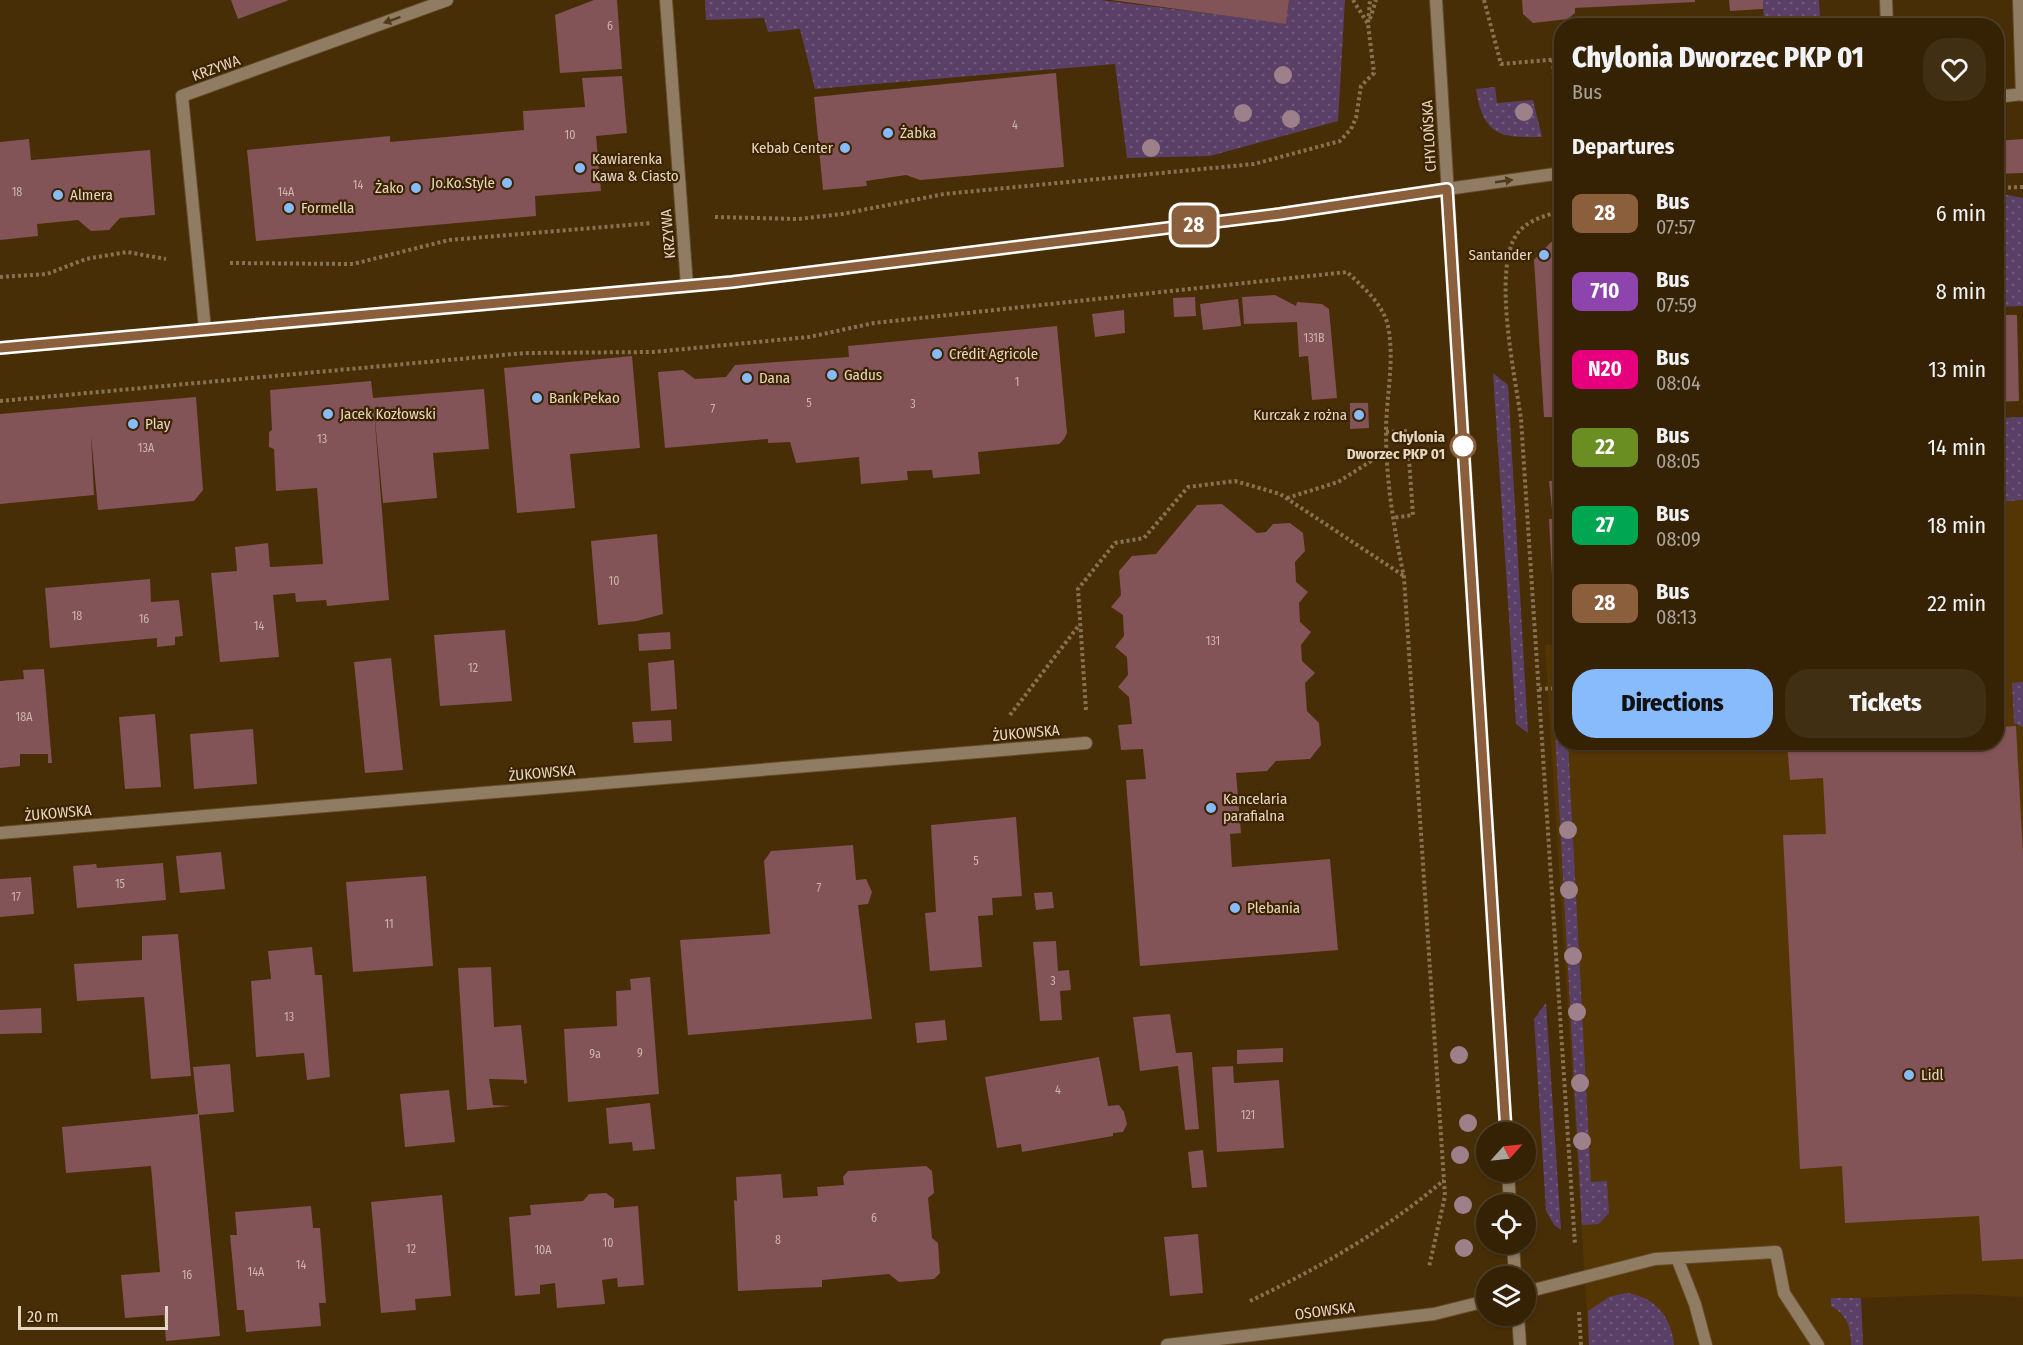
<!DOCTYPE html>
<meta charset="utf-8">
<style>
body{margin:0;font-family:"Fira Sans Condensed",sans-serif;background:#402f13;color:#f1f3f6;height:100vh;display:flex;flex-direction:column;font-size:22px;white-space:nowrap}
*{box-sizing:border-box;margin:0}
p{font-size:20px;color:#aaa49a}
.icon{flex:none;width:33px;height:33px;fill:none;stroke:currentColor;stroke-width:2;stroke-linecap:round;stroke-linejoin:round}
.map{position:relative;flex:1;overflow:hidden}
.sheet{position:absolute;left:1554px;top:18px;width:450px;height:732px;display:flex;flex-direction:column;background:#352204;border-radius:24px;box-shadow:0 2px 4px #0004,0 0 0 2px #4f3f26}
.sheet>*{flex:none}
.badge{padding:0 12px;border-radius:9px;font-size:21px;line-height:39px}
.needle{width:39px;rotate:63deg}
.buttons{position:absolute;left:1476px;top:1122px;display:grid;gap:12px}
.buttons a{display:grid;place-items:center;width:60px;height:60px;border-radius:50%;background:#352204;box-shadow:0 2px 4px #0004,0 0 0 2px #4f3f26;font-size:30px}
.scale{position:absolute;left:18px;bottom:15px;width:150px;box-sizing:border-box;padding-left:6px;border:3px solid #e5d6c2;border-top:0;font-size:16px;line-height:21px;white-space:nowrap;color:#e5d6c2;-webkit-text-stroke:4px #3c2400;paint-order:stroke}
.map>.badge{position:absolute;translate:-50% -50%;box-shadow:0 0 0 3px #fff}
h2{padding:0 18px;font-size:22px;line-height:54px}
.round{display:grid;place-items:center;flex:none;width:63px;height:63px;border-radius:24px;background:#402f13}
.overview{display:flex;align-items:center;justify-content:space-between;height:102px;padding:0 18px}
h1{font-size:28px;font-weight:800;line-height:45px}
.primary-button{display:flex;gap:12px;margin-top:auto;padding:12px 18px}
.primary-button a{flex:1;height:69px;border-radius:24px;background:#87bbfb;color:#111;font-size:24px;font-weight:800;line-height:69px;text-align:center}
.primary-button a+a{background:#402f13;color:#f1f3f6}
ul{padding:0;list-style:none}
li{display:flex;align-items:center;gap:18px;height:78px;padding:0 18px}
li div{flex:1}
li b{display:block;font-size:22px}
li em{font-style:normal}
li .badge{min-width:66px;font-weight:700;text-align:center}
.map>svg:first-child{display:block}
</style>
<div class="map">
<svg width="2023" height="1345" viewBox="0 0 2023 1345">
<defs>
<pattern id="grass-dots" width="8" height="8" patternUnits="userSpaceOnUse" patternTransform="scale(1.5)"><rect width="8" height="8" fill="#5a4066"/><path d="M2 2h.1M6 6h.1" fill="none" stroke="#725b7a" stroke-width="1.8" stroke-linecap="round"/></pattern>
</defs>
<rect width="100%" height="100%" fill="#472e06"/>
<path fill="#533604" d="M 2023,500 L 2023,1297 L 1964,1294 L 1861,1298 L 1863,1345 L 1589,1345 L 1545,645 L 1561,644 L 1562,742 L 1996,742 L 1997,502 Z"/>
<path fill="url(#grass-dots)" d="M 705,0 L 1100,0 L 1286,23 L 1289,0 L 1345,0 L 1338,121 L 1210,156 L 1127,158 L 1115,64 L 815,89 L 800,29 L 768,32 L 764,18 L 706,20 Z
M 1763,0 L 1819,0 L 1820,18 L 1809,19 L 1810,25 L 1764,25 Z
M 1495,87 L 1497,103 L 1533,100 L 1542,137 C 1499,138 1483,135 1476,89 Z
M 1997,193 L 2023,198 L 2023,306 L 1997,307 Z
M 1493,373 L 1508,385 L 1528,733 L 1516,724 Z
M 2023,417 L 2023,500 L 1997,502 L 1997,418 Z
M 2023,682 L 2023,727 L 2014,723 L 2012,683 Z
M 1553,695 L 1561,695 L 1562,742 L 1568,743 L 1591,1182 L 1607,1181 L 1609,1213 L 1599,1224 L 1582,1225 Z
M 1546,1003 L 1561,1230 L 1554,1225 L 1546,1211 L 1534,1019 Z
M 1625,1293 C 1653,1295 1672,1317 1674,1345 L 1589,1345 L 1588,1311 L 1609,1297 Z
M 1831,1298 L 1861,1298 L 1863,1345 L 1851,1345 C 1851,1327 1847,1315 1831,1306 Z"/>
<path fill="#825357" d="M 231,0 L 289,0 L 238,19 Z
M 594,0 L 617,0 L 622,69 L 560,73 L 555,15 Z
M 1111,0 L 1289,0 L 1286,24 Z
M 1522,0 L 1695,0 L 1695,2 L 1575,8 L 1575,13 L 1568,19 L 1533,23 L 1523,14 Z
M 1729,0 L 1763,0 L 1763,9 L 1730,11 Z
M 1056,73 L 1064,167 L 920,180 L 906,175 L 866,181 L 867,186 L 823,190 L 814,97 Z
M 622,76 L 627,133 L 596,136 L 601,191 L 535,196 L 536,216 L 256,241 L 247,150 L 390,136 L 390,142 L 524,130 L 523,111 L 585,107 L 582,78 Z
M 29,139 L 31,160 L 150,150 L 155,215 L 120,218 L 109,230 L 91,231 L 78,220 L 37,224 L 38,236 L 0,240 L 0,142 Z
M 2023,139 L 2023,173 L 1996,174 L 1996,141 Z
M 1551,242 L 1562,242 L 1562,417 L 1544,417 L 1534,260 Z
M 1275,295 L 1296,306 L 1297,302 L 1322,304 L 1329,309 L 1337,398 L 1312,400 L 1308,356 L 1299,357 L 1297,322 L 1244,324 L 1242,297 Z
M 1195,297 L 1196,316 L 1174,317 L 1173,298 Z
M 1238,299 L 1241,326 L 1203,330 L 1200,304 Z
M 1124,310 L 1125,333 L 1095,337 L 1092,314 Z
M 1996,315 L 2017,315 L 2019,401 L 1996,402 Z
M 1057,326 L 1067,433 L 1064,439 L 1059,444 L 978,452 L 980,474 L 933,478 L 932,470 L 907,471 L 908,480 L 861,484 L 859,457 L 796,463 L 790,442 L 768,443 L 768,439 L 665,448 L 658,372 L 683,370 L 695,379 L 726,377 L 735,365 L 849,357 L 848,346 Z
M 632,356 L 640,448 L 570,454 L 575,508 L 517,513 L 504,368 Z
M 371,381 L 373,398 L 484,389 L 489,449 L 433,453 L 437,498 L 383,503 L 374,410 L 389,600 L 327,606 L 326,600 L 296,602 L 295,593 L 273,595 L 279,657 L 220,662 L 211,573 L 237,571 L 235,547 L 268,543 L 270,567 L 323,564 L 317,488 L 276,491 L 274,449 L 269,447 L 269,432 L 272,430 L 270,390 Z
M 196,397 L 203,490 L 194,501 L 98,510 L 91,435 L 94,495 L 0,504 L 0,414 Z
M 1350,403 L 1368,403 L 1369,428 L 1350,429 Z
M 1562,480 L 1562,613 L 1557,613 L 1554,576 L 1552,576 L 1549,519 L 1553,519 L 1549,481 Z
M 1222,504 L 1257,533 L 1266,532 L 1273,524 L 1290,523 L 1303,533 L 1305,551 L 1295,562 L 1296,582 L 1308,592 L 1299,603 L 1300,622 L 1311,632 L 1301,645 L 1302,661 L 1315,673 L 1305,683 L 1307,711 L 1319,723 L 1321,745 L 1310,759 L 1276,761 L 1267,771 L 1236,773 L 1241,833 L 1230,834 L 1232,867 L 1330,859 L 1338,950 L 1140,966 L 1126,780 L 1146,779 L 1143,749 L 1121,750 L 1118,725 L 1132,724 L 1129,697 L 1118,687 L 1128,675 L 1127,657 L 1115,647 L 1124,636 L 1123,615 L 1111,607 L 1121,595 L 1119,571 L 1132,556 L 1156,554 L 1197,505 Z
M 657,534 L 663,614 L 637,621 L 598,625 L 591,541 Z
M 150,579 L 151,602 L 179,600 L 183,636 L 175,637 L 175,645 L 157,647 L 157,638 L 50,648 L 45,588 Z
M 505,630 L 512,701 L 440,706 L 434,635 Z
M 670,632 L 671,649 L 639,651 L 638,634 Z
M 391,658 L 403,770 L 365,773 L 354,662 Z
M 674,660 L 677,709 L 651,711 L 648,663 Z
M 44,669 L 52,763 L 48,763 L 48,754 L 20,754 L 20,766 L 0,768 L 0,681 L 24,679 L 23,670 Z
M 155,714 L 161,787 L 125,789 L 119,717 Z
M 671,720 L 672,741 L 634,743 L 632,722 Z
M 2016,726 L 2023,854 L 2023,1259 L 1982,1261 L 1979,1216 L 1845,1223 L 1842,1166 L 1800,1169 L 1783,835 L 1826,834 L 1823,778 L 1790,780 L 1787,742 L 1996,742 L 1996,727 Z
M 253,729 L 257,784 L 194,789 L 190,734 Z
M 1016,817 L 1022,896 L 992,898 L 993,915 L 978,916 L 982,967 L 930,971 L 925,913 L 936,912 L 931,825 Z
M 853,845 L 856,880 L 866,879 L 872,892 L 868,904 L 858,905 L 872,1019 L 688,1035 L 680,940 L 770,934 L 764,861 L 771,851 Z
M 221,852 L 225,889 L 180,893 L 176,856 Z
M 163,863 L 166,900 L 77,908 L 73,866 L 96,864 L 97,868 Z
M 426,876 L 433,966 L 353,972 L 346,882 Z
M 31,877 L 34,914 L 0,917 L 0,879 Z
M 1052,892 L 1054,908 L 1036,910 L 1034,893 Z
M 178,934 L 191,1076 L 151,1079 L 144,997 L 77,1001 L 74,964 L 142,960 L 142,936 Z
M 1056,941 L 1058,971 L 1069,970 L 1071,990 L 1060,991 L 1062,1020 L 1040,1021 L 1033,942 Z
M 312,947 L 315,975 L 322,975 L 330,1077 L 307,1080 L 304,1053 L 256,1057 L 251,981 L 271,979 L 268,951 Z
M 491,967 L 494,1027 L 521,1025 L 527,1083 L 524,1084 L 524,1080 L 489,1079 L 493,1105 L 511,1106 L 467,1110 L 458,968 Z
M 650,977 L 659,1094 L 568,1102 L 564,1029 L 617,1026 L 616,991 L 631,990 L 630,979 Z
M 41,1008 L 42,1033 L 0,1034 L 0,1010 Z
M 1170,1014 L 1176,1053 L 1192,1052 L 1199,1129 L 1185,1130 L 1178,1066 L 1140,1071 L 1133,1017 Z
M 945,1020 L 947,1040 L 917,1043 L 915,1023 Z
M 1283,1048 L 1283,1062 L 1237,1064 L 1237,1050 Z
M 1099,1057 L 1108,1106 L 1119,1105 L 1124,1112 L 1127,1124 L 1123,1132 L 1113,1133 L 1113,1136 L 1022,1152 L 1021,1144 L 997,1148 L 985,1077 Z
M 230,1064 L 234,1112 L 199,1115 L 220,1336 L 166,1341 L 164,1315 L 125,1318 L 121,1275 L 160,1272 L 151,1166 L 66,1173 L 62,1127 L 198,1114 L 193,1067 Z
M 1233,1066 L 1234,1083 L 1279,1080 L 1284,1148 L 1217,1152 L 1212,1067 Z
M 449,1090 L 455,1142 L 405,1147 L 400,1094 Z
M 650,1103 L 655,1149 L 633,1151 L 632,1142 L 609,1144 L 606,1108 Z
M 1203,1150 L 1207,1187 L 1192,1188 L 1188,1152 Z
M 926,1166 L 932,1171 L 934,1193 L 928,1198 L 932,1238 L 938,1243 L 940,1273 L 934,1279 L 899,1282 L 889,1274 L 822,1280 L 822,1287 L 738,1291 L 734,1200 L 737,1201 L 736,1177 L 781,1174 L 783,1198 L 818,1196 L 817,1187 L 844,1185 L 843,1177 L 848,1171 Z
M 606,1193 L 614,1199 L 614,1208 L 638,1206 L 644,1285 L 618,1287 L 617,1278 L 602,1280 L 605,1304 L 557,1308 L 555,1283 L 540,1285 L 540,1294 L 515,1296 L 509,1217 L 531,1215 L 530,1205 L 583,1201 L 589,1194 Z
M 442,1195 L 451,1296 L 415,1299 L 416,1310 L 381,1313 L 371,1202 Z
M 311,1206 L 313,1228 L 320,1228 L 326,1303 L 319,1303 L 321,1326 L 246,1332 L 244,1310 L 237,1310 L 230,1235 L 237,1235 L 235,1212 Z
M 1198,1234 L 1203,1293 L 1170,1296 L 1164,1237 Z"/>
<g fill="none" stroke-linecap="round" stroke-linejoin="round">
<g stroke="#634c28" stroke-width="14">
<path id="service" d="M 1886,0 L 1887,26
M 2019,0 L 2022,95
M 1996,97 L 2023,94
M 1447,189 L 1562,173
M 1677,1258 L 1695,1304 L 1706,1345
M 1526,1292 L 1655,1259 L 1776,1252 L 1784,1293 L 1818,1345"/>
</g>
<g stroke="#634c28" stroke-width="14">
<path id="minor" d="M 666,0 L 687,286
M 205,329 L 182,96 L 447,0
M 0,833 L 1086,743
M 1167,1345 L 1434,1314 L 1486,1301"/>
</g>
<g stroke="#634c28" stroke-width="14">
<path id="tertiary" d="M 1436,0 L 1506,1132
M 0,348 L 732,282 L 1280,214 L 1447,189
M 1508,1172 L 1510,1204
M 1513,1244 L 1515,1276
M 1518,1316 L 1520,1345"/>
</g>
<path stroke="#877252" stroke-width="4" stroke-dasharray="3 3" stroke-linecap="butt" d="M 1353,0 L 1368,24
M 1484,0 L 1501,64 L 1562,59
M 1370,19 L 1376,0
M 1942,26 L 1986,21
M 1553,60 L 1558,134
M 1996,188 L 2023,187
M 1562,211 C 1547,215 1527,220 1517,234 C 1492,269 1515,376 1521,419 L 1575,1245
M 715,217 L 798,219 L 842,214 L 944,194 L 1254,164 L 1340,141 L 1351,129 L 1356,118 L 1361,86 L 1374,73 L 1368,24 L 1370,0
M 230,263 L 353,264 L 449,240 L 651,223
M 0,277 L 47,274 L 86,259 L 127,252 L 166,259
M 0,401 L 525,353 L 653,352 L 809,337 L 874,323 L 1347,272 C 1363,287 1383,304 1388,326 C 1395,361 1386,397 1386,432 C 1386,481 1394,529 1404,577 L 1445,1196 L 1429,1267
M 1386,432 L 1407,431 L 1413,515 L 1392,518
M 1287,498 L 1338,482 L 1387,451
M 1539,689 L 1562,688
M 1086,710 L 1078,589 L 1115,543 L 1144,538 L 1188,487 L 1235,481 L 1280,494 L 1404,576
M 1010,715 L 1080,624
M 1250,1301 C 1319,1268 1386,1230 1444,1180
M 1579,1312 L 1581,1345"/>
<use href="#service" stroke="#907c62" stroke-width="12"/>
<use href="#minor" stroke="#907c62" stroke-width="12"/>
<use href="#tertiary" stroke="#907c62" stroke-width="12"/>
</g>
<g fill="#9e808b">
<circle cx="1283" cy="75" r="9"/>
<circle cx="1524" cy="112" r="9"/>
<circle cx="1243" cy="113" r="9"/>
<circle cx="1291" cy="119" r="9"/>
<circle cx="1151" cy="148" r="9"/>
<circle cx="1568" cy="830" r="9"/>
<circle cx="1569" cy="890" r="9"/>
<circle cx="1573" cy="956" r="9"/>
<circle cx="1577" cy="1012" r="9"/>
<circle cx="1459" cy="1055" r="9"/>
<circle cx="1580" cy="1083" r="9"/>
<circle cx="1468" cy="1123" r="9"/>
<circle cx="1582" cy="1141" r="9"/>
<circle cx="1460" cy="1155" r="9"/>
<circle cx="1463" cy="1205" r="9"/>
<circle cx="1464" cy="1248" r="9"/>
</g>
<defs><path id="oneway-solid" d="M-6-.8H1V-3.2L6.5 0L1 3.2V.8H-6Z" transform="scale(1.5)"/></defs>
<g fill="#513a18">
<use href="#oneway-solid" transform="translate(392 20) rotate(160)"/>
<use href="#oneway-solid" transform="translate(1504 181) rotate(-8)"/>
</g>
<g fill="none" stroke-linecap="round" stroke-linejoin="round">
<g stroke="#fff" stroke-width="14">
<path id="line" d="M 0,348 L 732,282 L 1280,214 L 1447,189 L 1506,1132"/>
</g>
<use href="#line" stroke="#8b5e3c" stroke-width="9"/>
</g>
<g fill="#87bbfb" stroke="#3c2400" stroke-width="2">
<circle cx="888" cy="133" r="6"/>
<circle cx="845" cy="148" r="6"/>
<circle cx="580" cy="168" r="6"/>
<circle cx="507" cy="183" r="6"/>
<circle cx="416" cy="188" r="6"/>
<circle cx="58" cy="195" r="6"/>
<circle cx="289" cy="208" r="6"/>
<circle cx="1544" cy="255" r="6"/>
<circle cx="937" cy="354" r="6"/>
<circle cx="832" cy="375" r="6"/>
<circle cx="747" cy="378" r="6"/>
<circle cx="537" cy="398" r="6"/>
<circle cx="328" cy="414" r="6"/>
<circle cx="1359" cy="415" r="6"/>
<circle cx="133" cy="424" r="6"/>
<circle cx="1211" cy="808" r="6"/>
<circle cx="1235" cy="908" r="6"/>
<circle cx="1909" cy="1075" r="6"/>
</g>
<circle fill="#fff" stroke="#8b5e3c" stroke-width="3" cx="1463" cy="446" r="12"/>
<g text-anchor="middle" stroke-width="4.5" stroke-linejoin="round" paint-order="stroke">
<g font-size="12" fill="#ccb5a7">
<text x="610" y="30">6</text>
<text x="1015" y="129">4</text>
<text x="570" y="139">10</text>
<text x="358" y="189">14</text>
<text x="17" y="196">18</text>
<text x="286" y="196">14A</text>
<text x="1314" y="342">131B</text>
<text x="1017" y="386">1</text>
<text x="809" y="407">5</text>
<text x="913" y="408">3</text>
<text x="713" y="413">7</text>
<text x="322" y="443">13</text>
<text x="146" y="452">13A</text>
<text x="614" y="585">10</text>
<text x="77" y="620">18</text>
<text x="144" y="623">16</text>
<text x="259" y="630">14</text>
<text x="1213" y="645">131</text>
<text x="473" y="672">12</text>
<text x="24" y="721">18A</text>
<text x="976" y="865">5</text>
<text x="120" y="888">15</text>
<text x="819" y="892">7</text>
<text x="16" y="901">17</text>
<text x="389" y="928">11</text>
<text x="1053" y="985">3</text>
<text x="289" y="1021">13</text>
<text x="640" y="1057">9</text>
<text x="595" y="1058">9a</text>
<text x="1058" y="1094">4</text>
<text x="1248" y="1119">121</text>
<text x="874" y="1222">6</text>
<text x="778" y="1244">8</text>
<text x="608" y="1247">10</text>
<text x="411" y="1253">12</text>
<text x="543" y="1254">10A</text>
<text x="301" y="1269">14</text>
<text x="256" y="1276">14A</text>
<text x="187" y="1279">16</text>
</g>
<g font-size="15" fill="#e5d6c2" stroke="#3c2400">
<text transform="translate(216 68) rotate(-20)" y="5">KRZYWA</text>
<text transform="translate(1429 136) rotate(-93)" y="5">CHYLOŃSKA</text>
<text transform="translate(668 234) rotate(-95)" y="5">KRZYWA</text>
<text transform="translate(1026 733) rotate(-5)" y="5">ŻUKOWSKA</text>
<text transform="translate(542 773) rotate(-5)" y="5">ŻUKOWSKA</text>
<text transform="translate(58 813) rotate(-5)" y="5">ŻUKOWSKA</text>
<text transform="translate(1325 1311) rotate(-7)" y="5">OSOWSKA</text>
</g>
<g font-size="15" fill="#e5d6c2" stroke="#3c2400" text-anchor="start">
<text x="900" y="138">Żabka</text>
<text x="833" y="153" text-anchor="end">Kebab Center</text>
<text x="592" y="164">Kawiarenka<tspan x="592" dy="17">Kawa &amp; Ciasto</tspan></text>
<text x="495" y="188" text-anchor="end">Jo.Ko.Style</text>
<text x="404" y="193" text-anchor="end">Żako</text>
<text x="70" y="200">Almera</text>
<text x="301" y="213">Formella</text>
<text x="1532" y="260" text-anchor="end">Santander</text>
<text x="949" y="359">Crédit Agricole</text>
<text x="844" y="380">Gadus</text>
<text x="759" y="383">Dana</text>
<text x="549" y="403">Bank Pekao</text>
<text x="340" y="419">Jacek Kozłowski</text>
<text x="1347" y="420" text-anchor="end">Kurczak z rożna</text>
<text x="145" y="429">Play</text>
<text x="1223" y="804">Kancelaria<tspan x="1223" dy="17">parafialna</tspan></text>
<text x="1247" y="913">Plebania</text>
<text x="1921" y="1080">Lidl</text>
</g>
<g font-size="15" font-weight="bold" fill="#e5d6c2" stroke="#3c2400" text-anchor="end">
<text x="1445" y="442">Chylonia<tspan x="1445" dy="17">Dworzec PKP 01</tspan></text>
</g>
</g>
</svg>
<div class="buttons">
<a><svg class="needle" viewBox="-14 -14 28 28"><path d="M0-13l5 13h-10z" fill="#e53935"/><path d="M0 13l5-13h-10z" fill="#aaa49a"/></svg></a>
<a><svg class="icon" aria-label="locate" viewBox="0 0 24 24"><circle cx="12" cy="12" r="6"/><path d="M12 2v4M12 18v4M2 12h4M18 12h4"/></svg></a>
<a><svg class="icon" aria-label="layers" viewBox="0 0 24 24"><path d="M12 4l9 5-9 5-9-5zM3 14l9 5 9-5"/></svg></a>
</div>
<div class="scale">20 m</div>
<b class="badge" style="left:1194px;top:225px;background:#8b5e3c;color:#fff">28</b>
<section class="sheet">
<div class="overview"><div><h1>Chylonia Dworzec PKP 01</h1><p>Bus</p></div><a class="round"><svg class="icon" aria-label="heart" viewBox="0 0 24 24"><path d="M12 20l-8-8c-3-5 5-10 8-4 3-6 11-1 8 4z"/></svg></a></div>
<h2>Departures</h2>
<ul>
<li><span class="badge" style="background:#8b5e3c;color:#fff">28</span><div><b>Bus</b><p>07:57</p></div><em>6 min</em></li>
<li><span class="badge" style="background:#8e44ad;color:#fff">710</span><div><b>Bus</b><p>07:59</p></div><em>8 min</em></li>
<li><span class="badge" style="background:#e6007e;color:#fff">N20</span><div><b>Bus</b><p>08:04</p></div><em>13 min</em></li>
<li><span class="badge" style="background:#6b8e23;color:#fff">22</span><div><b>Bus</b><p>08:05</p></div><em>14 min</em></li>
<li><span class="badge" style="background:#00a651;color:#fff">27</span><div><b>Bus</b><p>08:09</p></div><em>18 min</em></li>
<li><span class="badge" style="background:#8b5e3c;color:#fff">28</span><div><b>Bus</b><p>08:13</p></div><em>22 min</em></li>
</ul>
<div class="primary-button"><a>Directions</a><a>Tickets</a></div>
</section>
</div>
